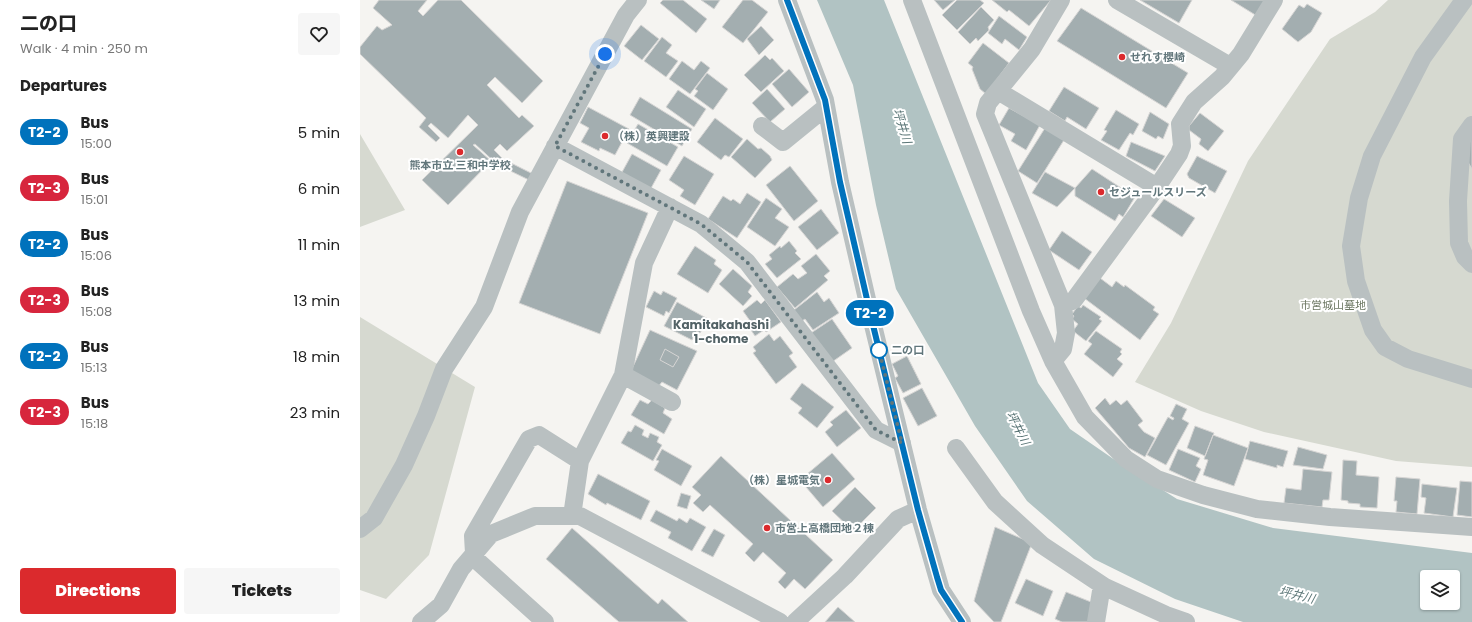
<!DOCTYPE html>
<meta charset="utf-8">
<style>
body{margin:0;font-family:Poppins,"Noto Sans JP",sans-serif;background:#f6f6f6;color:#222;height:100vh;display:flex;flex-direction:column;font-size:15px;white-space:nowrap}
*{box-sizing:border-box;margin:0}
p{font-size:13px;color:#767676}
.icon{flex:none;width:22px;height:22px;fill:none;stroke:currentColor;stroke-width:2;stroke-linecap:round;stroke-linejoin:round}
.map{position:relative;flex:1;overflow:hidden}
.sheet{display:flex;flex-direction:column;background:#fff;width:360px}
.sheet>*{flex:none}
.badge{padding:0 8px;border-radius:13px;font-size:14px;line-height:26px}
.controls{position:absolute;left:1060px;top:570px;display:grid;gap:8px}
.controls a{display:grid;place-items:center;width:40px;height:40px;border-radius:4px;background:#fff;box-shadow:0 1px 3px #0004;font-size:20px}
.you{position:absolute;width:20px;height:20px;margin:-10px;border:3px solid #fff;border-radius:50%;background:#1a73e8;box-shadow:0 0 0 6px #1a73e833}
.map>.badge{position:absolute;translate:-50% -50%;box-shadow:0 0 0 2px #fff}
h2{padding:0 20px;font-size:15px;line-height:36px}
.round{display:grid;place-items:center;flex:none;width:42px;height:42px;border-radius:4px;background:#f6f6f6}
.headline{display:flex;align-items:center;justify-content:space-between;height:68px;padding:0 20px}
h1{font-size:19px;font-weight:800;line-height:30px}
.primary-button{display:flex;gap:8px;margin-top:auto;padding:8px 20px}
.primary-button a{flex:1;height:46px;border-radius:4px;background:#db2a2d;color:#fff;font-size:16px;font-weight:800;line-height:46px;text-align:center}
.primary-button a+a{background:#f6f6f6;color:#222}
ul{padding:0;list-style:none}
li{display:flex;align-items:center;gap:12px;height:56px;padding:0 20px}
li div{flex:1}
li b{display:block;font-size:15px}
li em{font-style:normal}
li .badge{min-width:44px;font-weight:700;text-align:center}
main{display:flex;flex:1;min-height:0}
.map>svg:first-child{display:block}
</style>
<main>
<section class="sheet">
<div class="headline"><div><h1>二の口</h1><p>Walk · 4 min · 250 m</p></div><a class="round"><svg class="icon" aria-label="heart" viewBox="0 0 24 24"><path d="M12 20l-8-8c-3-5 5-10 8-4 3-6 11-1 8 4z"/></svg></a></div>
<h2>Departures</h2>
<ul>
<li><span class="badge" style="background:#0072bc;color:#fff">T2-2</span><div><b>Bus</b><p>15:00</p></div><em>5 min</em></li>
<li><span class="badge" style="background:#d7263d;color:#fff">T2-3</span><div><b>Bus</b><p>15:01</p></div><em>6 min</em></li>
<li><span class="badge" style="background:#0072bc;color:#fff">T2-2</span><div><b>Bus</b><p>15:06</p></div><em>11 min</em></li>
<li><span class="badge" style="background:#d7263d;color:#fff">T2-3</span><div><b>Bus</b><p>15:08</p></div><em>13 min</em></li>
<li><span class="badge" style="background:#0072bc;color:#fff">T2-2</span><div><b>Bus</b><p>15:13</p></div><em>18 min</em></li>
<li><span class="badge" style="background:#d7263d;color:#fff">T2-3</span><div><b>Bus</b><p>15:18</p></div><em>23 min</em></li>
</ul>
<div class="primary-button"><a>Directions</a><a>Tickets</a></div>
</section>
<div class="map">
<svg width="1112" height="622" viewBox="0 0 1112 622">
<rect width="100%" height="100%" fill="#f5f4f1"/>
<path fill="#d6d9d0" d="M 1028,0 L 1112,0 L 1112,467 L 1036,461 L 904,432 L 841,411 L 775,382 L 811,323 L 888,161 L 970,39 L 1015,12 Z
M 0,134 L 45,210 L 0,227 Z
M 0,317 L 115,387 L 69,555 L 26,599 L 0,590 Z"/>
<path fill="#b1c3c3" fill-rule="evenodd" d="M 457,0 L 524,0 L 678,383 L 710,429 L 752,458 L 817,499 L 913,528 L 1112,553 L 1112,622 L 883,622 L 815,599 L 734,559 L 667,501 L 615,426 L 536,289 L 516,205 L 493,85 ZM 1067,577 L 1093,577 L 1093,603 L 1067,603 Z"/>
<path fill="#a3aeb0" stroke="#d6d5d4" d="M 19,0 L 67,0 L 58,11 L 63,16 L 78,0 L 101,0 L 183,81 L 162,103 L 135,77 L 127,85 L 159,118 L 162,115 L 174,126 L 147,151 L 140,144 L 134,150 L 143,159 L 173,174 L 169,180 L 138,165 L 115,144 L 113,145 L 131,161 L 88,205 L 62,180 L 118,125 L 108,115 L 88,138 L 71,123 L 68,126 L 80,138 L 76,142 L 59,127 L 66,118 L 0,54 L 0,47 L 17,26 L 22,30 L 32,25 L 13,8 Z
M 303,0 L 323,0 L 347,19 L 336,33 L 300,3 Z
M 341,0 L 360,0 L 354,9 Z
M 383,0 L 392,0 L 408,12 L 383,43 L 362,27 Z
M 574,0 L 595,0 L 583,10 Z
M 597,0 L 620,0 L 624,3 L 597,30 L 582,15 Z
M 632,0 L 691,0 L 669,26 L 649,10 L 647,12 Z
M 780,0 L 832,0 L 819,23 Z
M 871,0 L 907,0 L 897,16 Z
M 947,4 L 962,13 L 951,32 L 938,42 L 922,29 L 939,5 L 944,8 Z
M 621,7 L 634,20 L 628,27 L 629,30 L 618,41 L 616,38 L 610,44 L 598,32 Z
M 721,8 L 828,73 L 806,108 L 697,41 Z
M 639,16 L 667,37 L 659,50 L 645,39 L 642,44 L 628,33 Z
M 281,25 L 299,39 L 282,60 L 264,46 Z
M 401,26 L 414,40 L 399,55 L 387,39 Z
M 302,37 L 312,45 L 306,53 L 318,61 L 306,77 L 284,61 Z
M 623,43 L 649,63 L 626,94 L 620,89 L 612,69 L 613,67 L 608,63 Z
M 405,55 L 410,60 L 412,58 L 424,71 L 401,92 L 384,75 Z
M 322,61 L 334,70 L 341,61 L 350,68 L 330,94 L 309,79 Z
M 429,69 L 449,92 L 432,107 L 412,84 Z
M 347,73 L 368,89 L 353,110 L 334,96 L 338,91 L 335,89 Z
M 704,87 L 739,108 L 726,129 L 707,117 L 705,121 L 689,111 Z
M 407,89 L 425,109 L 410,122 L 392,103 Z
M 318,90 L 346,109 L 334,127 L 306,107 Z
M 280,97 L 332,129 L 322,146 L 270,115 Z
M 228,107 L 269,129 L 255,155 L 240,148 L 239,151 L 221,142 L 229,128 L 220,123 Z
M 649,108 L 680,125 L 666,150 L 651,141 L 655,134 L 639,125 Z
M 756,110 L 779,124 L 773,135 L 770,133 L 759,150 L 741,140 L 747,131 L 744,130 Z
M 790,112 L 809,124 L 803,139 L 798,136 L 796,139 L 782,131 Z
M 840,113 L 864,131 L 848,151 L 839,144 L 841,139 L 829,130 L 829,126 Z
M 355,118 L 383,139 L 369,157 L 365,155 L 361,160 L 337,142 Z
M 278,124 L 318,147 L 307,166 L 267,143 Z
M 685,128 L 704,140 L 677,183 L 658,171 Z
M 1112,135 L 1112,169 L 1108,162 L 1107,152 Z
M 387,139 L 398,149 L 401,148 L 410,156 L 412,160 L 395,178 L 371,157 Z
M 771,142 L 805,156 L 795,171 L 766,156 Z
M 272,154 L 301,170 L 290,190 L 261,174 Z
M 324,156 L 354,174 L 335,205 L 320,196 L 324,190 L 309,180 Z
M 837,156 L 867,171 L 855,193 L 829,178 L 827,174 Z
M 430,166 L 458,201 L 434,221 L 406,185 Z
M 732,169 L 775,197 L 763,217 L 759,214 L 755,221 L 715,196 L 715,188 Z
M 685,172 L 715,188 L 697,207 L 672,193 Z
M 207,181 L 288,213 L 240,334 L 159,303 Z
M 387,193 L 401,202 L 377,238 L 348,219 L 363,196 L 371,201 L 373,199 L 380,204 Z
M 406,198 L 422,209 L 415,218 L 429,227 L 415,246 L 387,227 Z
M 804,199 L 835,218 L 822,237 L 791,216 Z
M 461,209 L 479,233 L 457,250 L 438,227 Z
M 702,231 L 732,252 L 719,270 L 689,250 Z
M 429,241 L 437,251 L 435,253 L 441,259 L 417,278 L 405,264 L 412,259 L 409,255 L 420,246 L 421,248 Z
M 335,246 L 356,260 L 354,264 L 362,270 L 348,293 L 317,274 Z
M 456,254 L 470,271 L 464,276 L 468,280 L 435,308 L 417,287 L 433,274 L 438,279 L 447,273 L 441,266 Z
M 373,269 L 392,286 L 388,292 L 392,296 L 383,306 L 359,284 Z
M 740,278 L 752,287 L 756,281 L 764,287 L 765,285 L 795,307 L 793,310 L 799,314 L 780,340 L 724,298 Z
M 294,291 L 301,295 L 303,291 L 317,298 L 309,313 L 306,311 L 304,316 L 286,307 Z
M 457,292 L 464,302 L 469,298 L 479,313 L 453,330 L 445,319 L 442,321 L 434,310 Z
M 397,300 L 401,304 L 405,300 L 421,322 L 406,332 L 404,330 L 395,336 L 389,327 L 393,325 L 383,311 Z
M 317,302 L 348,319 L 340,333 L 337,331 L 332,340 L 304,326 Z
M 723,305 L 741,317 L 739,319 L 742,321 L 726,341 L 713,331 L 718,324 L 712,319 L 714,316 L 712,314 L 718,306 L 721,308 Z
M 472,319 L 492,348 L 472,362 L 451,333 Z
M 290,330 L 337,351 L 317,390 L 302,382 L 298,387 L 271,371 Z
M 736,331 L 762,349 L 760,352 L 762,354 L 757,359 L 763,364 L 753,377 L 724,354 L 732,344 L 728,341 Z
M 409,334 L 414,341 L 420,336 L 433,353 L 429,356 L 437,367 L 416,384 L 393,353 L 396,351 L 393,347 Z
M 305,349 L 319,357 L 313,367 L 300,360 Z
M 547,356 L 561,384 L 543,393 L 535,378 L 538,376 L 532,364 Z
M 442,383 L 474,407 L 457,428 L 438,413 L 442,408 L 430,399 Z
M 562,388 L 577,416 L 558,426 L 543,398 Z
M 745,398 L 750,405 L 756,400 L 761,405 L 767,400 L 783,421 L 778,425 L 784,432 L 795,438 L 785,457 L 769,448 L 735,408 Z
M 280,400 L 288,404 L 292,400 L 305,408 L 303,413 L 312,419 L 304,434 L 271,415 Z
M 816,404 L 827,409 L 822,419 L 829,423 L 806,465 L 787,455 L 808,417 L 813,420 L 814,418 L 810,416 Z
M 486,410 L 501,428 L 477,447 L 465,432 L 473,425 L 470,422 Z
M 275,425 L 284,430 L 282,435 L 288,438 L 290,433 L 299,437 L 297,442 L 302,445 L 293,461 L 261,443 L 268,431 L 271,432 Z
M 835,426 L 854,433 L 845,456 L 827,448 Z
M 853,435 L 888,448 L 874,486 L 843,475 L 848,460 L 844,459 Z
M 890,441 L 928,451 L 923,467 L 917,465 L 917,468 L 885,459 Z
M 938,447 L 967,455 L 963,469 L 933,465 Z
M 302,449 L 332,466 L 321,486 L 294,470 L 299,461 L 296,460 Z
M 818,449 L 840,458 L 836,466 L 841,469 L 835,482 L 809,470 Z
M 472,453 L 495,479 L 463,507 L 440,480 Z
M 361,456 L 473,560 L 445,589 L 434,579 L 425,589 L 418,582 L 426,573 L 403,552 L 394,562 L 385,553 L 393,544 L 350,505 L 343,512 L 333,503 L 341,495 L 332,487 Z
M 983,460 L 997,461 L 996,475 L 1019,477 L 1017,508 L 1000,507 L 1000,504 L 988,503 L 988,501 L 981,500 Z
M 943,469 L 972,472 L 969,500 L 963,500 L 962,507 L 924,503 L 926,488 L 941,490 Z
M 238,474 L 290,501 L 281,520 L 247,503 L 246,505 L 228,494 Z
M 1036,477 L 1060,479 L 1057,514 L 1036,512 L 1037,501 L 1034,501 Z
M 1100,481 L 1112,482 L 1112,517 L 1097,515 Z
M 1062,484 L 1097,488 L 1093,517 L 1064,513 L 1066,498 L 1061,497 Z
M 495,487 L 516,508 L 493,531 L 472,511 Z
M 321,493 L 331,496 L 327,509 L 317,506 Z
M 296,510 L 317,521 L 319,518 L 327,523 L 330,518 L 346,527 L 332,551 L 308,538 L 311,532 L 290,521 Z
M 635,527 L 672,543 L 641,622 L 634,622 L 614,601 Z
M 212,528 L 298,604 L 302,599 L 328,622 L 259,622 L 186,559 Z
M 354,529 L 365,535 L 353,557 L 341,551 Z
M 666,579 L 693,591 L 683,616 L 655,603 Z
M 706,592 L 736,604 L 729,622 L 702,622 L 695,619 Z
M 478,607 L 495,622 L 465,622 Z"/>
<g fill="none" stroke-linecap="round" stroke-linejoin="round">
<path stroke="#b9c0c1" stroke-width="18" d="M 427,0 L 465,100 L 480,182 L 512,321 L 558,510 L 581,590 L 602,622
M 552,0 L 671,311 L 693,361 L 725,417 L 766,459 L 797,479 L 843,495 L 897,509 L 970,517 L 1112,527
M 757,0 L 870,66
M 1104,0 L 1063,57 L 1012,156 L 999,198 L 991,246 L 996,281 L 1013,330 L 1025,347 L 1048,359 L 1112,379
M 638,91 L 797,187
M 1112,125 L 1102,139 L 1098,201 L 1099,243 L 1105,257 L 1112,264
M 402,126 L 423,142 L 466,107
M 195,146 L 341,224 L 387,262 L 516,430 L 542,443
M 703,305 L 714,300 L 797,187 L 819,154 L 822,146 L 820,124 L 834,102 L 862,77 L 881,54 L 914,0
M 693,361 L 703,349 L 706,333 L 703,305 L 625,114 L 628,103 L 672,49 L 701,0
M 263,375 L 312,402
M 596,448 L 635,502 L 682,545 L 745,587 L 806,615 L 826,622
M 212,516 L 220,461 L 263,375 L 284,263 L 310,207
M 0,529 L 14,518 L 44,465 L 66,416 L 84,369 L 124,307 L 160,212 L 266,15 L 278,0
M 114,553 L 113,536 L 169,439 L 179,435 L 220,461
M 112,556 L 185,622
M 61,622 L 81,605 L 101,569 L 131,534 L 175,516 L 220,516 L 420,622
M 435,622 L 485,576 L 538,519 L 558,510
M 736,622 L 742,585"/>
</g>
<g fill="none" stroke-linecap="round" stroke-linejoin="round">
<g stroke="#fff" stroke-width="9">
<path id="line" d="M 427,0 L 465,100 L 480,182 L 512,321 L 558,510 L 577,577 L 581,590 L 602,622"/>
</g>
<use href="#line" stroke="#0072bc" stroke-width="6"/>
<path stroke="#61767b" stroke-width="4" stroke-dasharray="0 7.2" d="M 245,54 L 195,146 L 341,224 L 387,262 L 516,430 L 542,443 L 519,350"/>
</g>
<g fill="#db2a2d" stroke="#fff" stroke-width="1.5">
<circle cx="762" cy="57" r="4"/>
<circle cx="245" cy="136" r="4"/>
<circle cx="100" cy="152" r="4"/>
<circle cx="741" cy="192" r="4"/>
<circle cx="468" cy="480" r="4"/>
<circle cx="407" cy="528" r="4"/>
</g>
<circle fill="#fff" stroke="#0072bc" stroke-width="2" cx="519" cy="350" r="8"/>
<g text-anchor="middle" stroke-width="4" stroke-linejoin="round" paint-order="stroke">
<g font-size="11" font-weight="bold" fill="#61767b" stroke="#fff" text-anchor="start">
<text x="770" y="61">せれす櫻崎</text>
<text x="253" y="140">（株）英興建設</text>
<text x="100" y="169" text-anchor="middle">熊本市立 三和中学校</text>
<text x="749" y="196">セジュールスリーズ</text>
<text x="460" y="484" text-anchor="end">（株）星城電気</text>
<text x="415" y="532">市営上高橋団地２棟</text>
</g>
<g font-size="11" fill="#6d7863" stroke="#fff">
<text x="973" y="309">市営城山墓地</text>
</g>
<g font-size="11" font-weight="bold" fill="#61767b" stroke="#fff" text-anchor="start">
<text x="531" y="354">二の口</text>
</g>
<g font-size="12" font-style="italic" fill="#5b7677" stroke="#fff">
<text transform="translate(542 126) rotate(73)" y="4">坪井川</text>
<text transform="translate(658 428) rotate(63)" y="4">坪井川</text>
<text transform="translate(937 595) rotate(14)" y="4">坪井川</text>
</g>
<g font-size="12" font-weight="bold" fill="#526266" stroke="#fff">
<text x="361" y="329">Kamitakahashi<tspan x="361" dy="14">1-chome</tspan></text>
</g>
</g>
</svg>
<div class="controls">
<a><svg class="icon" aria-label="layers" viewBox="0 0 24 24"><path d="M12 4l9 5-9 5-9-5zM3 14l9 5 9-5"/></svg></a>
</div>
<div class="you" style="left:245px;top:54px"></div>
<b class="badge" style="left:510px;top:313px;background:#0072bc;color:#fff">T2-2</b>
</div>
</main>
